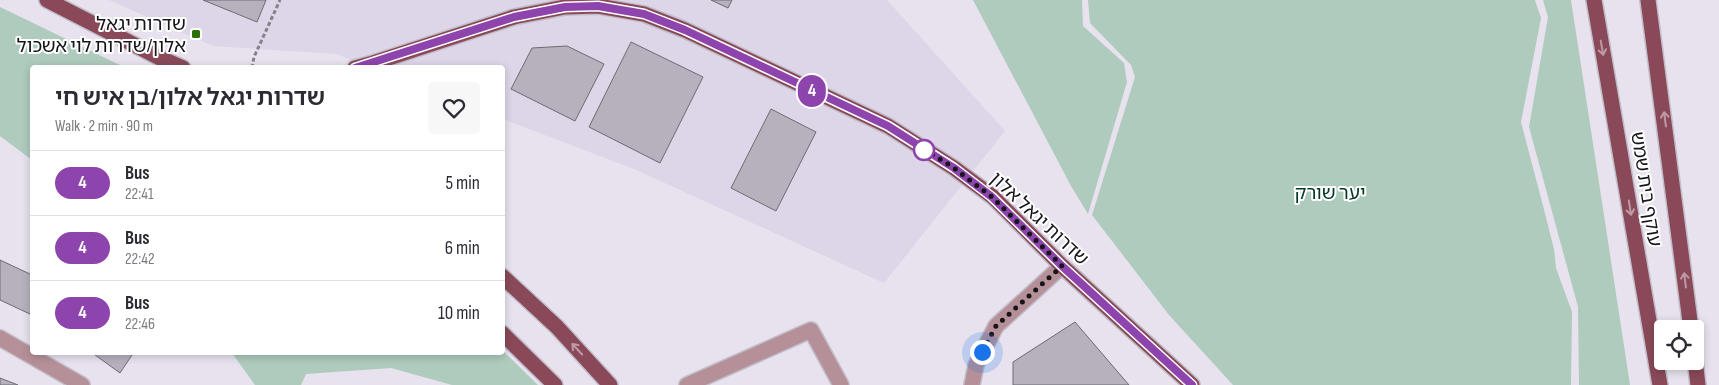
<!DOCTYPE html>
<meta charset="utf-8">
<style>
body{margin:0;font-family:"Sofia Sans Condensed","Noto Sans Hebrew",sans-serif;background:#f7f7f7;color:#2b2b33;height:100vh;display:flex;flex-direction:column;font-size:19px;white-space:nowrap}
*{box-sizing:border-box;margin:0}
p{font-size:16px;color:#7c7c81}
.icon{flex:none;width:28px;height:28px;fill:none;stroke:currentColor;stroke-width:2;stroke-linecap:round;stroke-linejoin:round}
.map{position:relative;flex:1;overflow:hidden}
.sheet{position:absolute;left:30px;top:65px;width:475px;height:290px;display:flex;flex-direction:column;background:#fff;border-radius:5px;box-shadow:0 2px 8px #0003}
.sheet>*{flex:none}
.badge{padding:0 10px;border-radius:16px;font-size:18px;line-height:32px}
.controls{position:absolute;left:1654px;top:320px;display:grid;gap:10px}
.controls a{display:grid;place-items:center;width:50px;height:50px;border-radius:5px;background:#fff;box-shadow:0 2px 8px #0003;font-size:25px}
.you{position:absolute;width:25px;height:25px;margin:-12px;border:4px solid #fff;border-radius:50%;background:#1a73e8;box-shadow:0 0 0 8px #1a73e833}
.map>.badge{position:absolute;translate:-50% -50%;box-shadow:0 0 0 2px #fff}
.round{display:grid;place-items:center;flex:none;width:52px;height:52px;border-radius:5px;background:#f7f7f7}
.summary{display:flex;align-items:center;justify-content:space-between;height:85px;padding:0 25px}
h1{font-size:24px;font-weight:600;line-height:38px}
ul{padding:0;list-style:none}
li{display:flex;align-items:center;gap:15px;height:65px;padding:0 25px;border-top:1px solid #e1e1e2}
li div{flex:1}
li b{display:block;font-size:19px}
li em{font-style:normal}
li .badge{min-width:55px;font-weight:700;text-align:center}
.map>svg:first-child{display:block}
</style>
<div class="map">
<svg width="1719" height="385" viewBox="0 0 1719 385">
<rect width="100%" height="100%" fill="#e7e2ee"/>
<path fill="#ddd5e8" d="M 109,0 L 887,0 L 1005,131 L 884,283 L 634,169 L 503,119 L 502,68 L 370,67 L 336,54 L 213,46 Z"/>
<path fill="#aecbbd" d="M 973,0 L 1082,0 L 1083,26 L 1124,63 L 1127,82 L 1088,214 L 1071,186 Z
M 1088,0 L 1535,0 L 1541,18 L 1521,122 L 1541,198 L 1554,249 L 1556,268 L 1572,312 L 1571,385 L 1233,385 L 1169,315 L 1092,215 L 1135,77 L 1131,65 L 1090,23 Z
M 1543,0 L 1571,0 L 1630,385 L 1579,385 L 1578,307 L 1529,127 L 1548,17 Z
M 0,7 L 124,67 L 32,68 L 32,160 L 0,136 Z
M 503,351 L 538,385 L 452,385 L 391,368 L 306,374 L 301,385 L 255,385 L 232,353 L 502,352 Z"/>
<path fill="#b6b1bd" stroke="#6f6a75" d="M 203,0 L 266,0 L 257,22 Z
M 711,0 L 732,0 L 728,8 Z
M 631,42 L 703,77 L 660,163 L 589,127 Z
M 567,46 L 604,64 L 575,121 L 511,89 L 532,48 Z
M 771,109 L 816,132 L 776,211 L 731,188 Z
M 0,260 L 32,275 L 32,315 L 0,300 Z
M 1075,322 L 1129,385 L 1013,385 L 1013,362 Z
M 91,352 L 134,352 L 120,373 Z
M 0,378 L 18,385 L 0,385 Z"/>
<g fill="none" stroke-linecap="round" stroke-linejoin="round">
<g stroke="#c1bdc8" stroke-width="18">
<path id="minor" d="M 0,338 L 82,385
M 687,385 L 811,330 L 841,385
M 972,385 L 976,365 L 996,326 L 1062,266"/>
</g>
<g stroke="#c1bdc8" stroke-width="18">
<path id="major" d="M 47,0 L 160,58 L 183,68
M 1594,0 L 1660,385
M 1648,0 L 1691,329
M 355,68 L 373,63 L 514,17 L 565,7 L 598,6 L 644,14 L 685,30 L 888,126 L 954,168 L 993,197 L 1062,266 L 1192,385
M 502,276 L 557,327 L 610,385
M 502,333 L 555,385
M 1695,360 L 1698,385"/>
</g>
<path stroke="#85818a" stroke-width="3" stroke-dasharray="4 2.5" stroke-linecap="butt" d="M 252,68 L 254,57 L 280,0"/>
<use href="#minor" stroke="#b69098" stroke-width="15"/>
<use href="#major" stroke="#894959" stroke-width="15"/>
</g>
<defs><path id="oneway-shaft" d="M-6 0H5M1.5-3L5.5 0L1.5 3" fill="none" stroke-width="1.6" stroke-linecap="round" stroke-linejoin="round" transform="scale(1.25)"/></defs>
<g stroke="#be9ba4">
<use href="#oneway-shaft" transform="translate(1602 48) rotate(80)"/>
<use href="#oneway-shaft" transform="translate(1665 119) rotate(-97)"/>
<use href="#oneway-shaft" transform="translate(1630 208) rotate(81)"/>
<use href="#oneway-shaft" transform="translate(1685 280) rotate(-97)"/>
<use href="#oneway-shaft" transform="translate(577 349) rotate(-133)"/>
</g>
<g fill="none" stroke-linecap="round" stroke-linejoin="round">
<g stroke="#fff" stroke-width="11">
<path id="line" d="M 355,68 L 514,17 L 565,7 L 598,6 L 644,14 L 685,30 L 888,126 L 954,168 L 992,197 L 1062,266 L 1192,385"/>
</g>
<use href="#line" stroke="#8e44ad" stroke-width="8"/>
<path stroke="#161519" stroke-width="5" stroke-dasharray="0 9" d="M 924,150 L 921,147 L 954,168 L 992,197 L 1062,266 L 996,326 L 982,352"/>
</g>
<rect fill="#2f6f07" stroke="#fff" stroke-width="2" x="191" y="29" width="10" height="10" rx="2.5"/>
<circle fill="#fff" stroke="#8e44ad" stroke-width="2.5" cx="924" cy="150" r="10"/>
<g text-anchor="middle" stroke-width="4" stroke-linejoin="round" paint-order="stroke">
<g font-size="19" fill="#161519" stroke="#fff" text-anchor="end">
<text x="186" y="30">שדרות יגאל<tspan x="186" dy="22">אלון/שדרות לוי אשכול</tspan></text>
</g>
<g font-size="19" fill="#161519" stroke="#fff">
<text transform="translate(1647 189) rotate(81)" y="7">עוקף בית שמש</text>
<text transform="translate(1040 218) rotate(43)" y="7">שדרות יגאל אלון</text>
</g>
<g font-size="19" fill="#053726" stroke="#fff">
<text x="1330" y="199">יער שורק</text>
</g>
</g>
</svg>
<div class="controls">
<a><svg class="icon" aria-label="locate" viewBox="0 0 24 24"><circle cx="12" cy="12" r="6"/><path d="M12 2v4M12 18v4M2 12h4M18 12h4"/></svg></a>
</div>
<div class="you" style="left:982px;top:352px"></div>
<b class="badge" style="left:812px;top:91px;background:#8e44ad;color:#fff">4</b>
<section class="sheet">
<div class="summary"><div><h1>שדרות יגאל אלון/בן איש חי</h1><p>Walk · 2 min · 90 m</p></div><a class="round"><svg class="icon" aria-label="heart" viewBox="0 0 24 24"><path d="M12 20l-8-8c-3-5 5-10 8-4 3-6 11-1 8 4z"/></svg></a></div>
<ul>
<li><span class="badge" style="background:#8e44ad;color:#fff">4</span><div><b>Bus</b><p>22:41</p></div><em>5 min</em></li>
<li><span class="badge" style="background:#8e44ad;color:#fff">4</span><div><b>Bus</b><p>22:42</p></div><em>6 min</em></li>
<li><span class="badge" style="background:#8e44ad;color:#fff">4</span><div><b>Bus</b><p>22:46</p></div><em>10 min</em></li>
</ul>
</section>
</div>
